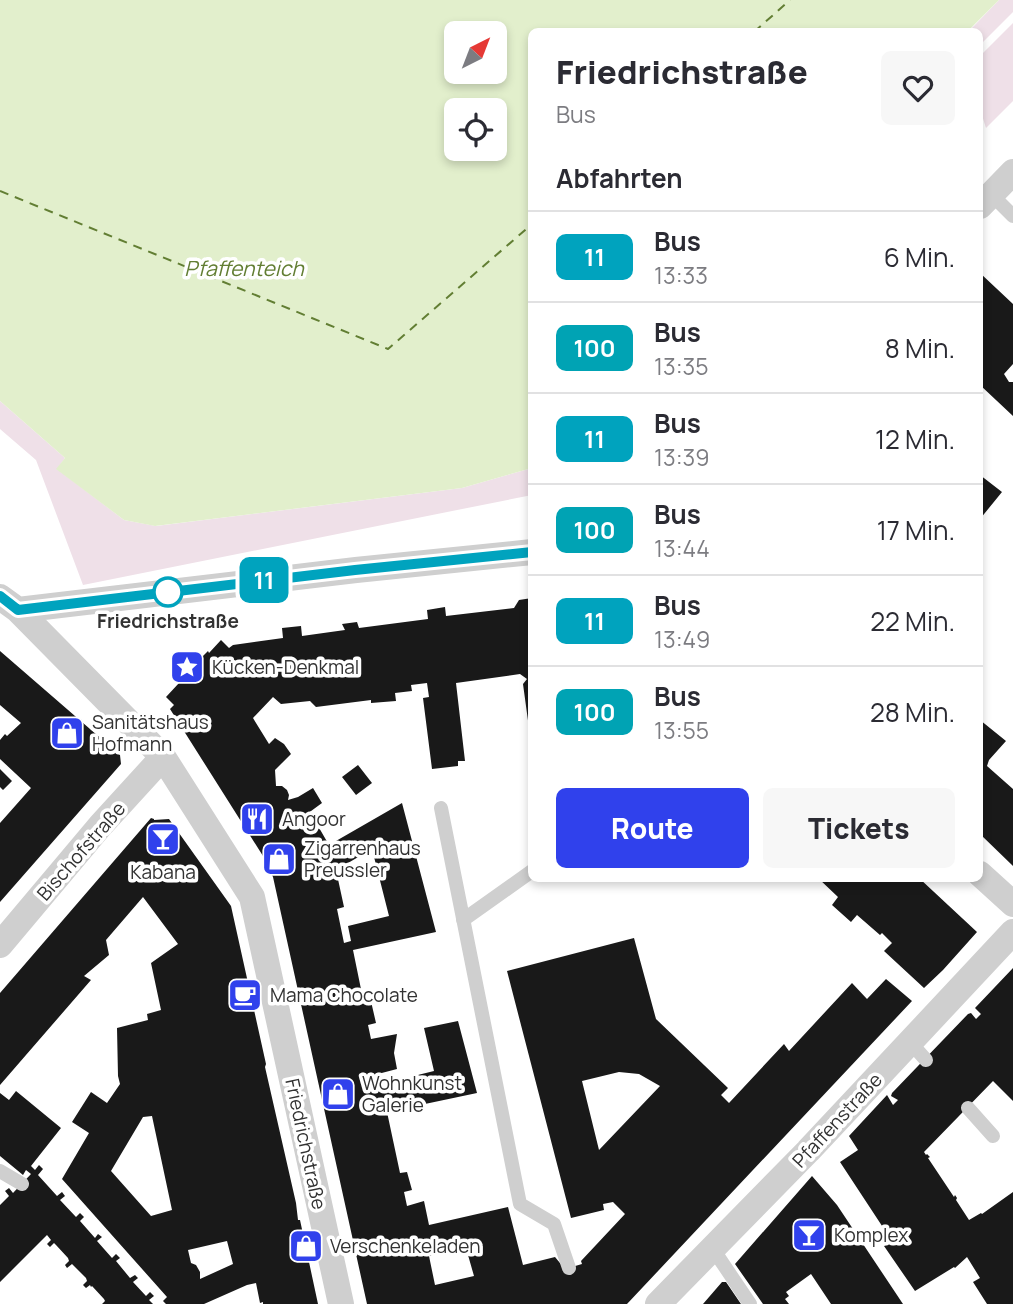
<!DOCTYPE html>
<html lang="de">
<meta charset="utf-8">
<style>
body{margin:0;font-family:Manrope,sans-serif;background:#f7f7f7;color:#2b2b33;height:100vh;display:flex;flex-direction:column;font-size:26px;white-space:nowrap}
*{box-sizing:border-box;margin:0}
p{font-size:23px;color:#7c7c81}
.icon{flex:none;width:38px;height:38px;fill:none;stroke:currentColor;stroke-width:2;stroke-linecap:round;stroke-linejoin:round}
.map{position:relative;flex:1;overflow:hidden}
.sheet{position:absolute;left:528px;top:28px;width:455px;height:854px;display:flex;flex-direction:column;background:#fff;border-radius:10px;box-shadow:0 4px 10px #0003}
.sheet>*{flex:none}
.badge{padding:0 14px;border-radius:10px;font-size:24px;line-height:46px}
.needle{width:46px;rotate:42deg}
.buttons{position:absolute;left:444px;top:21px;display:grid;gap:14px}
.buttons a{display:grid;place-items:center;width:63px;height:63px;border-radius:10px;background:#fff;box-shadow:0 4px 10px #0003;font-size:35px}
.map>.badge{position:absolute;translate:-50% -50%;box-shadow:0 0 0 4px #fff}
h2{padding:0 28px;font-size:26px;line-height:63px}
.round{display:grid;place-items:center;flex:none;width:74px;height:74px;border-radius:10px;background:#f7f7f7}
.head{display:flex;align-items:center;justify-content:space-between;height:119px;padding:0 28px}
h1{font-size:33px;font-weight:800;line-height:52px}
.cta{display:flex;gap:14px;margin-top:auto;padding:14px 28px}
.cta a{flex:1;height:80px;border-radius:10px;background:#3041ec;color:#fff;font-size:28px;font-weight:800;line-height:80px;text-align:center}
.cta a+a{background:#f7f7f7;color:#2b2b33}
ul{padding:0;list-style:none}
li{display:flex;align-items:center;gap:21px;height:91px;padding:0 28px;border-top:2px solid #e1e1e2}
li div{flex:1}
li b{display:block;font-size:26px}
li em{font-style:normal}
li .badge{min-width:77px;font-weight:700;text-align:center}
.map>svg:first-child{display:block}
</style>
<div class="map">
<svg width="1013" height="1304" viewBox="0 0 1013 1304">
<rect width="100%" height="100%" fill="#fff"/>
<path fill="#efe0e8" d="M 999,0 L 1013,0 L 1013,12 L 980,45 L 980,32 L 968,32 Z
M 1013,23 L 1013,101 L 986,128 L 980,109 L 980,56 Z
M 0,401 L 65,458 L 57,469 L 124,520 L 156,526 L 462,488 L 532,468 L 532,495 L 83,585 L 36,460 L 0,429 Z"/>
<path fill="#e2efcc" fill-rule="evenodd" d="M 0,0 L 999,0 L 968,31 L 532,32 L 532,468 L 462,488 L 155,526 L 124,520 L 56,469 L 65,458 L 0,401 ZM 457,33 L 495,33 L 495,72 L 457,72 ZM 457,110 L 495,110 L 495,149 L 457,149 Z"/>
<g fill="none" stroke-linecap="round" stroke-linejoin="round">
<path stroke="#627e33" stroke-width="2" stroke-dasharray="9 7" stroke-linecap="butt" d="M 754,32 L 790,0
M 0,191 L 388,349 L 532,224"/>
</g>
<path fill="#191919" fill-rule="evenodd" d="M 980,273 L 1013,304 L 1013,364 L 1004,374 L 1009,382 L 1013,382 L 1013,416 L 980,385 Z
M 980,475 L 1002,492 L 980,519 Z
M 532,598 L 532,728 L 529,728 L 523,684 L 527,679 L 520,674 L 456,683 L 465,761 L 458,761 L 458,766 L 432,769 L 423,698 L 429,697 L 427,683 L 411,685 L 412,691 L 395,693 L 396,701 L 371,703 L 371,700 L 316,707 L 310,701 L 281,704 L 273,697 L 253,718 L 269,744 L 275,738 L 284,744 L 291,754 L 275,770 L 276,786 L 282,786 L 287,790 L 289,795 L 288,800 L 298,797 L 313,788 L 322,803 L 307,814 L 315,827 L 318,826 L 329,845 L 402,803 L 436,932 L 353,950 L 363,999 L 370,997 L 376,1023 L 368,1025 L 371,1039 L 397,1034 L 394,1053 L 397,1069 L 374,1075 L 377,1085 L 434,1071 L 424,1028 L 458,1021 L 477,1093 L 387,1112 L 400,1173 L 407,1172 L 412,1190 L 404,1192 L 407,1206 L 424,1201 L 429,1225 L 508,1207 L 523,1265 L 555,1257 L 565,1269 L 582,1264 L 581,1261 L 625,1214 L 613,1202 L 603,1204 L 604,1210 L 571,1218 L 507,971 L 634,938 L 656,1019 L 728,1088 L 721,1095 L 729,1103 L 784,1044 L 789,1051 L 852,983 L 867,999 L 886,979 L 912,1001 L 627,1304 L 367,1304 L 273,877 L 263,856 L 170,709 L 174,705 L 166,697 L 179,683 L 177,682 L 208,651 L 209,653 L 221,640 L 229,648 L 233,645 L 283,638 L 282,628 L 301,626 L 302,636 L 345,630 L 342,624 L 357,622 L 359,628 L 428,619 L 427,610 L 445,607 L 446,616 L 514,608 L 519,600 ZM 372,849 L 389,916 L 348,926 L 351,941 L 344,943 L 337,909 L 344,907 L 336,870 ZM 619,1072 L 639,1074 L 660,1086 L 599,1150 L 582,1081 ZM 466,1248 L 474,1276 L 435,1285 L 429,1256 Z
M 0,651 L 120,755 L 121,764 L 0,902 L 0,823 L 31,788 L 0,759 L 0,740 L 5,734 L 7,736 L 21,723 L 0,705 Z
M 980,720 L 1006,741 L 989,760 L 987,766 L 1013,789 L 1013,866 L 980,834 Z
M 358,765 L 372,783 L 356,795 L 342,777 Z
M 0,769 L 12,781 L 3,790 L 0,787 Z
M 151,818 L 154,819 L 154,820 L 169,819 L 231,906 L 266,1064 L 265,1067 L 296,1203 L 298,1220 L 300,1220 L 318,1304 L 263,1304 L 263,1302 L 260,1303 L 256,1283 L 247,1285 L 204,1304 L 166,1304 L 163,1301 L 167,1297 L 62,1179 L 89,1133 L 72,1122 L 91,1092 L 107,1103 L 120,1084 L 118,1076 L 117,1028 L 148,1020 L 147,1014 L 161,1010 L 151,963 L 178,944 L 143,897 L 106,940 L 109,955 L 84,976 L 91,980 L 0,1085 L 0,993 ZM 152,1116 L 172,1210 L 151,1216 L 111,1171 L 143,1117 ZM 227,1241 L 233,1264 L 200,1279 L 200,1272 L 196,1265 L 191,1263 L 188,1250 Z
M 818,878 L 919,878 L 977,932 L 943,970 L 924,988 L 884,951 L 892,943 L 882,933 L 880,935 L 857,915 L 851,922 L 832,905 L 838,897 Z
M 1013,968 L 1013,1101 L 993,1081 L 924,1152 L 926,1155 L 927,1154 L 930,1157 L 928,1158 L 954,1197 L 955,1195 L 957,1198 L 956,1200 L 969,1220 L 981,1213 L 982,1214 L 1013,1192 L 1013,1304 L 987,1304 L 973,1282 L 980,1278 L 967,1257 L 955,1268 L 954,1267 L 915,1291 L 884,1246 L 889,1243 L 883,1234 L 886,1232 L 840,1162 L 858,1150 L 849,1136 L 887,1095 L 893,1105 L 898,1100 L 891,1096 L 892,1093 L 968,1014 L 971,1013 L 976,1019 L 981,1014 L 975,1008 Z
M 16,1091 L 61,1128 L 31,1166 L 35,1170 L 39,1165 L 43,1169 L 38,1175 L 57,1196 L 62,1192 L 65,1196 L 60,1200 L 76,1217 L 80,1213 L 84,1217 L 80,1221 L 95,1238 L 98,1234 L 102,1237 L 97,1241 L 112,1258 L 116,1254 L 120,1258 L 116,1261 L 130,1278 L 135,1275 L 138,1278 L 133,1282 L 146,1296 L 150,1292 L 154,1296 L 149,1300 L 153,1304 L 102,1304 L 105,1301 L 104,1299 L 92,1286 L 91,1287 L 90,1285 L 86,1288 L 83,1285 L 87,1281 L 86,1278 L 72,1264 L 67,1268 L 65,1265 L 69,1261 L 68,1258 L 56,1245 L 54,1243 L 50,1247 L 47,1244 L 51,1240 L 47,1235 L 0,1282 L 0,1205 L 9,1196 L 5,1191 L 9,1188 L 13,1193 L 31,1174 L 26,1170 L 23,1175 L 0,1156 L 0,1093 L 9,1100 Z
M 812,1176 L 837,1205 L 903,1304 L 831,1304 L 811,1274 L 786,1292 L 789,1296 L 785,1299 L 789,1304 L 763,1304 L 735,1264 Z
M 722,1282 L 726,1282 L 741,1304 L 703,1304 Z"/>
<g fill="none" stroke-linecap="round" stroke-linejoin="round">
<path stroke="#cfcfcf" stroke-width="14" d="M 991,194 L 1013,216
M 441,808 L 520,1204 L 554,1224 L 569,1268
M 463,920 L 532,871
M 910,1042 L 926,1060
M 968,1108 L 993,1136
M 0,1171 L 22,1184
M 713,1249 L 750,1304"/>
<path stroke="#cfcfcf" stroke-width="26" d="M 980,206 L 1013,172
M 0,597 L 18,610 L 163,757 L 252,897 L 341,1304
M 18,610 L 356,570 L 532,552
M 980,874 L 1013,904
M 0,945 L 100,826 L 163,757
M 658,1304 L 808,1151 L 1013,932"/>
</g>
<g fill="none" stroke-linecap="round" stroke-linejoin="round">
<g stroke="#fff" stroke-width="16">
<path id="line" d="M 0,596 L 18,610 L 355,570 L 532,552"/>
</g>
<use href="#line" stroke="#00a3be" stroke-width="10"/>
</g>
<defs>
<g id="sight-square" transform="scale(1.75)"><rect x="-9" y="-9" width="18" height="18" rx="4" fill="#3041ec" stroke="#fff"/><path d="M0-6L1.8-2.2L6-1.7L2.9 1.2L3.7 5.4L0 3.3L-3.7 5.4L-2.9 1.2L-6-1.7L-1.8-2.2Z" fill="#fff"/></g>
<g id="shop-square" transform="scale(1.75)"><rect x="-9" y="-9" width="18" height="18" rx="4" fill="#3041ec" stroke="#fff"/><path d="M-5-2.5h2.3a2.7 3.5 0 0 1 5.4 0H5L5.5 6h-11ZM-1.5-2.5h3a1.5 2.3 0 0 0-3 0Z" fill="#fff"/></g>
<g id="restaurant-square" transform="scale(1.75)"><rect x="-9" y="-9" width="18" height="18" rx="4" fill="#3041ec" stroke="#fff"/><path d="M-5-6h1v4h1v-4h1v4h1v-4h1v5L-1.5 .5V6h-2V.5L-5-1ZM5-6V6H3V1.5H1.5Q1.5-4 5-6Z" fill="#fff"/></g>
<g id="bar-square" transform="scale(1.75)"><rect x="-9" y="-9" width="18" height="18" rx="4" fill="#3041ec" stroke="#fff"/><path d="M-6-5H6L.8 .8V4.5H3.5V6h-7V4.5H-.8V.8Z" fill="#fff"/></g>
<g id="cafe-square" transform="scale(1.75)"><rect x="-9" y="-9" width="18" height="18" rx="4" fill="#3041ec" stroke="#fff"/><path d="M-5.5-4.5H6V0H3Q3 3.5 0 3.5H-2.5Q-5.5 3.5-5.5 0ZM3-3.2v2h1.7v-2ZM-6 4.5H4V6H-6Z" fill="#fff"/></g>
</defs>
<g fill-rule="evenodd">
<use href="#sight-square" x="187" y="667"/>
<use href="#shop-square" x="67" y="733"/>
<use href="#restaurant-square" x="257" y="819"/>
<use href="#bar-square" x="163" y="839"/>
<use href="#shop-square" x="279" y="859"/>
<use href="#cafe-square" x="245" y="995"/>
<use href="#shop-square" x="338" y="1094"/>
<use href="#bar-square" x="809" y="1235"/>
<use href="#shop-square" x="306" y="1246"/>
</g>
<circle fill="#fff" stroke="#00a3be" stroke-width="3.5" cx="168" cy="592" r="14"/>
<g text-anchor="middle" stroke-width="7" stroke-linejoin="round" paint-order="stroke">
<g font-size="19" font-weight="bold" fill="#323232" stroke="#fff">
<text x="168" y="628">Friedrichstraße</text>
</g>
<g font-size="19" fill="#323232" stroke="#fff" text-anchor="start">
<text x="212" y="674">Kücken-Denkmal</text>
<text x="92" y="729">Sanitätshaus<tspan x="92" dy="22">Hofmann</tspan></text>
<text x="282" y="826">Angoor</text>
<text x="304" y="855">Zigarrenhaus<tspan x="304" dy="22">Preussler</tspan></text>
<text x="163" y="879" text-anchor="middle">Kabana</text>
<text x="270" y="1002">Mama Chocolate</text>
<text x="362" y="1090">Wohnkunst<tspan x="362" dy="22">Galerie</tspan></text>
<text x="834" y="1242">Komplex</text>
<text x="330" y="1253">Verschenkeladen</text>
</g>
<g font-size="19" fill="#323232" stroke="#fff">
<text transform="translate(81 851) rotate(-49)" y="7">Bischofstraße</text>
<text transform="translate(837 1120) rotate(-47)" y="7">Pfaffenstraße</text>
<text transform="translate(306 1144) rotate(78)" y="7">Friedrichstraße</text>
</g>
<g font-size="21" font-style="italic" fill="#627e33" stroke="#fff">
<text x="244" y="276">Pfaffenteich</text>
</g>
</g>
</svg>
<div class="buttons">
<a><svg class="needle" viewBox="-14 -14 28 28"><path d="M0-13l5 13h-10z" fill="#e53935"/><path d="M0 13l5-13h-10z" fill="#7c7c81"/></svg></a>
<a><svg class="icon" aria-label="locate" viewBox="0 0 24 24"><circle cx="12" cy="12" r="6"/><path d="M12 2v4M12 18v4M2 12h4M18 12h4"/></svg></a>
</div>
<b class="badge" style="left:264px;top:580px;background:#00a3be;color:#fff">11</b>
<section class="sheet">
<div class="head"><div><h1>Friedrichstraße</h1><p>Bus</p></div><a class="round"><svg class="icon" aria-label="heart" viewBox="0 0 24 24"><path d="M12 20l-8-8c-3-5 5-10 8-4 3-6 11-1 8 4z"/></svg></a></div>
<h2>Abfahrten</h2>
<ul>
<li><span class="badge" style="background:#00a3be;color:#fff">11</span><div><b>Bus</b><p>13:33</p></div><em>6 Min.</em></li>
<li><span class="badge" style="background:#00a3b4;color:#fff">100</span><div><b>Bus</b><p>13:35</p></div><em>8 Min.</em></li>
<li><span class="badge" style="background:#00a3be;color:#fff">11</span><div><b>Bus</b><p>13:39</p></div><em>12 Min.</em></li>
<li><span class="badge" style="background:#00a3b4;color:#fff">100</span><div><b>Bus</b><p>13:44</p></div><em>17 Min.</em></li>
<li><span class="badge" style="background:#00a3be;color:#fff">11</span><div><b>Bus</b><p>13:49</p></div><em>22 Min.</em></li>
<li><span class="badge" style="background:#00a3b4;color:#fff">100</span><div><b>Bus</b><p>13:55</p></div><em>28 Min.</em></li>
</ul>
<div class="cta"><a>Route</a><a>Tickets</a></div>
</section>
</div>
